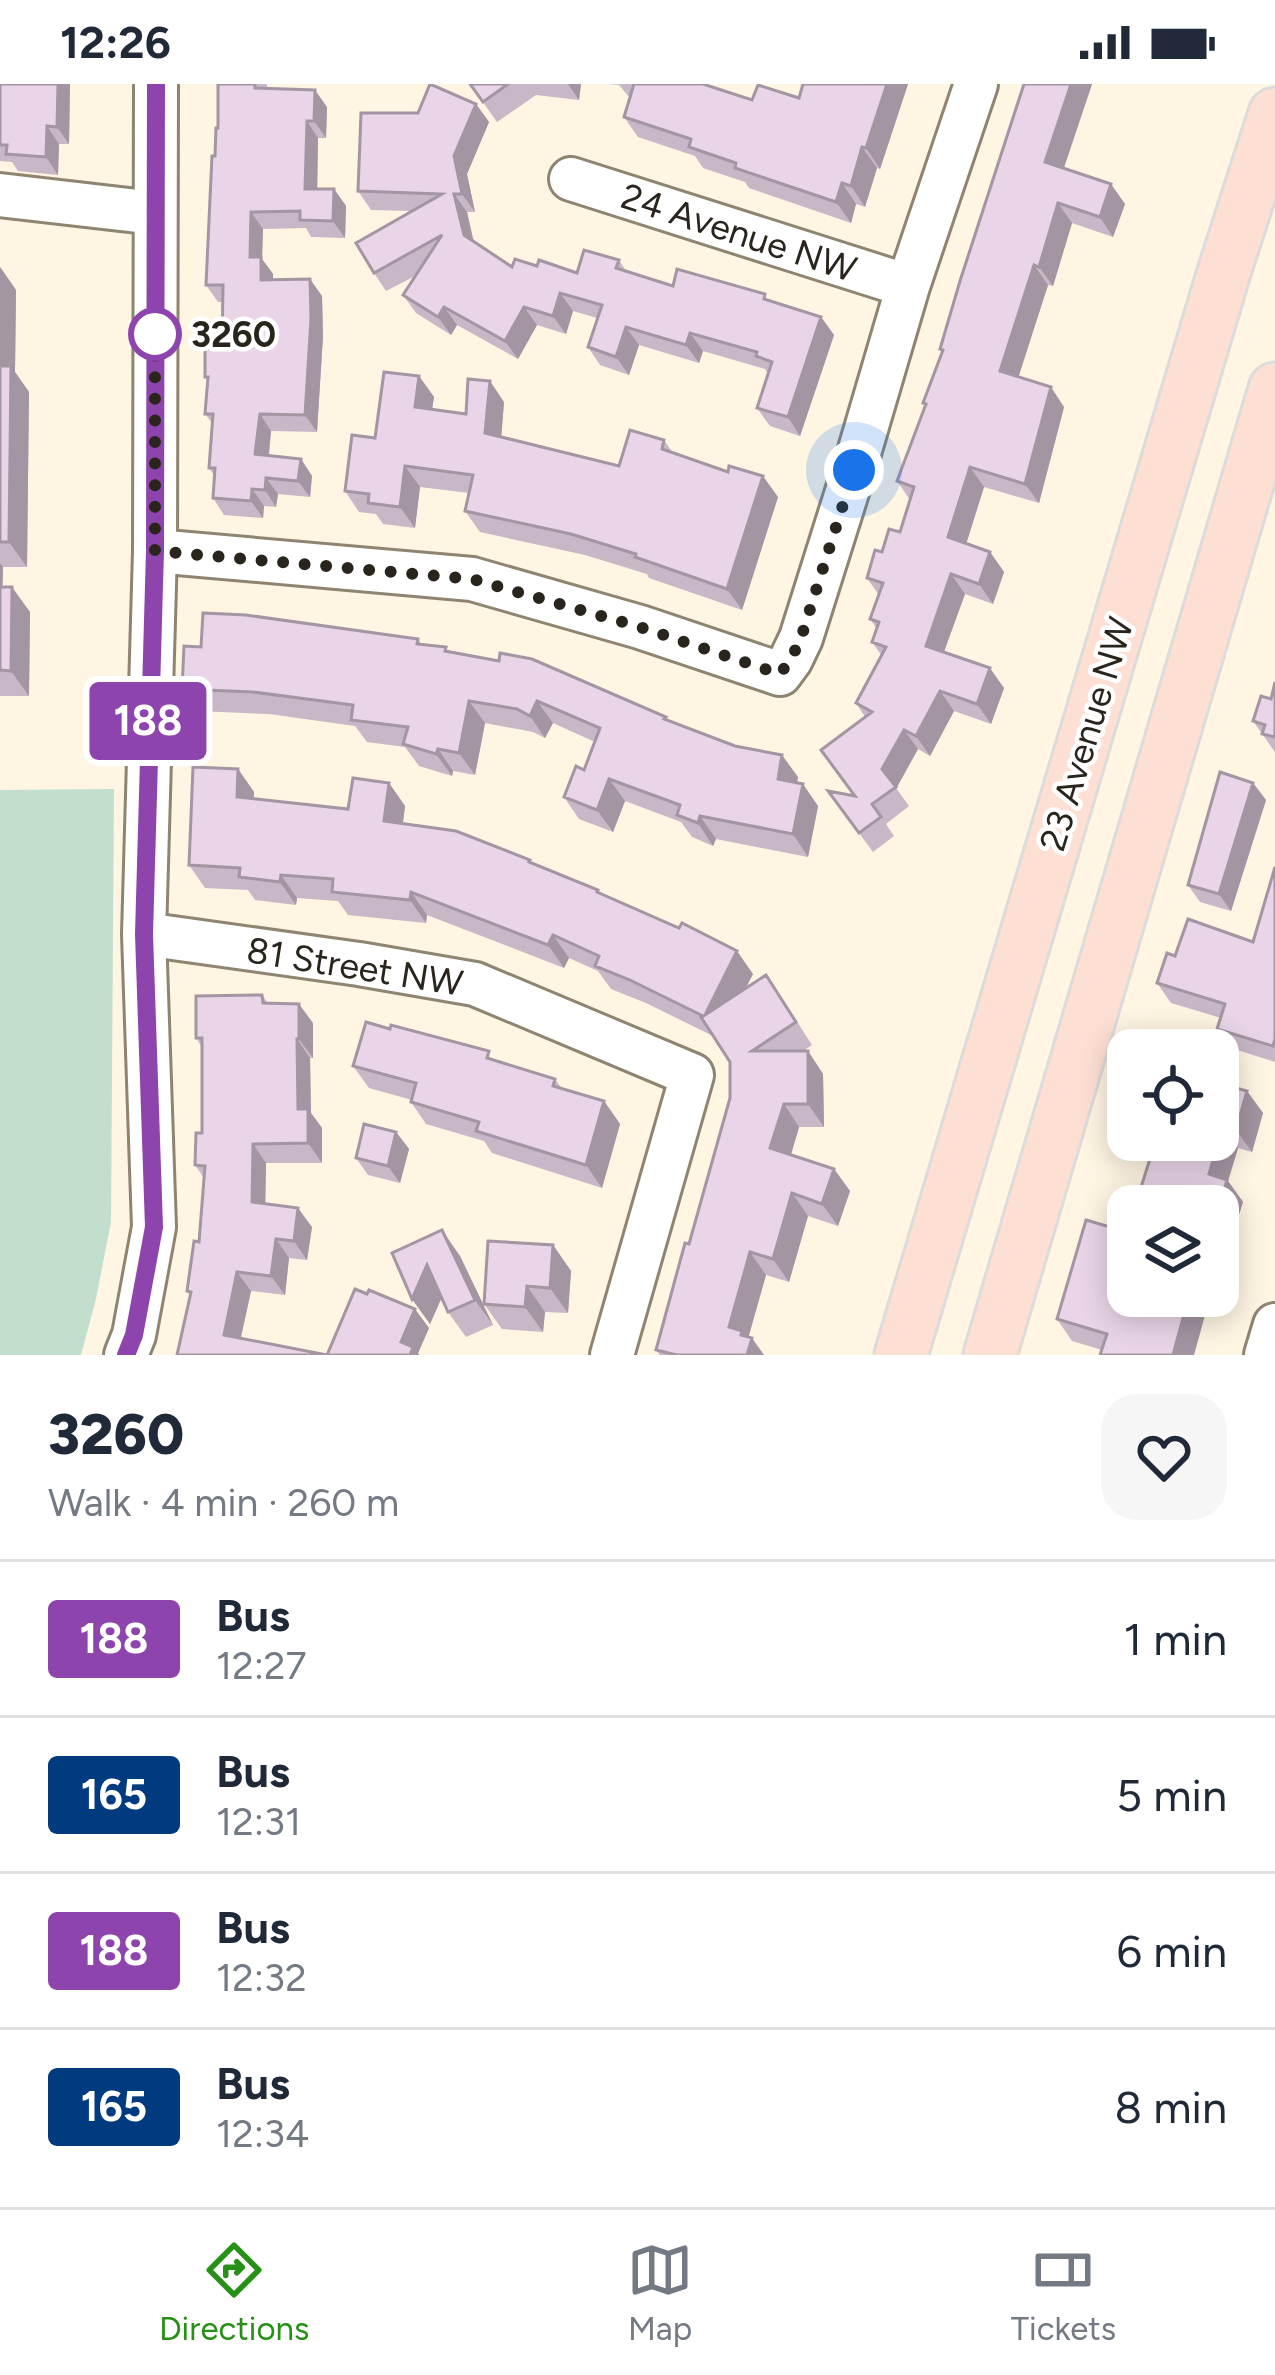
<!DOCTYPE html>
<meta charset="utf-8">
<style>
body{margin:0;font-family:Figtree,sans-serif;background:#f6f6f7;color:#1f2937;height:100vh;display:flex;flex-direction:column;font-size:45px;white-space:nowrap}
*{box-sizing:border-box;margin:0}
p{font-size:39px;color:#747a83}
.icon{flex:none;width:66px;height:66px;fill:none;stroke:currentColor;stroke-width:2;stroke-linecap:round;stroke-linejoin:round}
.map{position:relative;height:1271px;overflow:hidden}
.details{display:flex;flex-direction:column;background:#fff;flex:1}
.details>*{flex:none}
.badge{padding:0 24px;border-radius:9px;font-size:42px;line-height:78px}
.controls{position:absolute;left:1107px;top:945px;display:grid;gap:24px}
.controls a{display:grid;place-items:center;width:132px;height:132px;border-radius:24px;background:#fff;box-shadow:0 6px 30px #0003;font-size:60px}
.you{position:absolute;width:60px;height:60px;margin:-30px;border:9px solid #fff;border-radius:50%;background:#1a73e8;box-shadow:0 0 0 18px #1a73e833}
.map>.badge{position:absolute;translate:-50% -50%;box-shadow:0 0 0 6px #fff}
.round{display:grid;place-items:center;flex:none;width:126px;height:126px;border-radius:36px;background:#f6f6f7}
.overview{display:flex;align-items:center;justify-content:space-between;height:204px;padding:0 48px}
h1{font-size:57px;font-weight:800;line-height:90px}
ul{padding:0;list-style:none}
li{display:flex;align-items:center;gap:36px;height:156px;padding:0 48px;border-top:3px solid #e0e1e3}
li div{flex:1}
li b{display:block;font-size:45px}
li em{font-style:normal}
li .badge{min-width:132px;font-weight:700;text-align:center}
.status{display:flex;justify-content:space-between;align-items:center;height:84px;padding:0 60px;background:#fff;direction:ltr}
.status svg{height:33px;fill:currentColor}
.menu{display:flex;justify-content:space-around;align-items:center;height:168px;border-top:3px solid #e0e1e3;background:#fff;font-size:33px;color:#747a83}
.menu a{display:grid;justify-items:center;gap:6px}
.menu .selected{color:#279117}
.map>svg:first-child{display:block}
</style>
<div class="status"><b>12:26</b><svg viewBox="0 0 49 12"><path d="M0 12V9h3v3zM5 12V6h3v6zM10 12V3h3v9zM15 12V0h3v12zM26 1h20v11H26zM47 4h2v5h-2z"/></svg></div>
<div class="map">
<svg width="1275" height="1271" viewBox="0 0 1275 1271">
<rect width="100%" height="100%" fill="#fef5e3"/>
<path fill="#c2dfce" d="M 114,705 L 111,1138 L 96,1215 L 81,1271 L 0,1271 L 0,706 Z"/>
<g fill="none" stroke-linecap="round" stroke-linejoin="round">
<g stroke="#8e846f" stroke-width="48">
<path id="minor" d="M 571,95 L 908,202
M 0,111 L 155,129
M 155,467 L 472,495 L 640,543 L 780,590 L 791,575 L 801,554 L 854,386 L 908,202 L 976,0
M 144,850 L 359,880 L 475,900 L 692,991 L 612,1271
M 126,1271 L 134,1251 L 154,1143 L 144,850 L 155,467 L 156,0
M 1266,1271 L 1275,1241"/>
</g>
<g stroke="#dddcdb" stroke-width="57">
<path id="major" d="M 901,1271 L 1224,188 L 1275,30
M 990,1271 L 1275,305"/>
</g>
<use href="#minor" stroke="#fff" stroke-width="42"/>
<use href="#major" stroke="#fedfd3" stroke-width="51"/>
</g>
<path fill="#c8b7c7" d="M 0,0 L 70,0 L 69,60 L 59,60 L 58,91 L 18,87 L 12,78 L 0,77 Z
M 218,0 L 267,0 L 267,4 L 327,23 L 326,54 L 318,54 L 317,105 L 334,105 L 346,122 L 345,154 L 311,153 L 306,144 L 263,145 L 262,175 L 273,190 L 273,196 L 322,212 L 323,252 L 317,348 L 271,347 L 269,372 L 301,375 L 312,392 L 310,413 L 278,410 L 276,423 L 264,422 L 263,434 L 224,431 L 213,414 L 214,391 L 209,384 L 213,340 L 205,330 L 208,297 L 205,293 L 222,264 L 223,218 L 218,218 L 206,201 L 218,44 Z
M 470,0 L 581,0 L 579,16 L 536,11 L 497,38 Z
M 607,0 L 703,0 L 752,16 L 799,14 L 803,0 L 908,0 L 880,85 L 877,84 L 865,123 L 856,120 L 851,139 L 749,104 L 745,98 L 703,84 L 695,72 L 638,53 L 624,33 L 630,14 L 619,1 Z
M 1024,0 L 1092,0 L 1064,84 L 1125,120 L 1113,153 L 1072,139 L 1053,202 L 1048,201 L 1018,293 L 1064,323 L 1039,419 L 984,403 L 966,460 L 990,468 L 1004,488 L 993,520 L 965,510 L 944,568 L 1004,604 L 991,640 L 954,627 L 930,672 L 918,665 L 896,704 L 909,722 L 886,740 L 894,752 L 873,768 L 828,707 L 855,712 L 865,633 L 856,619 L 882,572 L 872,558 L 877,545 L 870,535 L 879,511 L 867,494 L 882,468 L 900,448 L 910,416 L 897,397 L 925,322 L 923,319 L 942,268 L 940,265 Z
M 476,20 L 489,38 L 467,90 L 475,128 L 467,128 L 474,158 L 512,183 L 537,182 L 577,189 L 619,176 L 626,187 L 673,202 L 770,217 L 821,233 L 834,251 L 800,352 L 770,342 L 757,324 L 768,290 L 765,285 L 703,267 L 699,279 L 639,261 L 629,291 L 600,281 L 588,263 L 597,234 L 573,227 L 566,250 L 537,241 L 518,275 L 457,241 L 451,251 L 416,229 L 403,211 L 417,191 L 386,207 L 374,189 L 412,127 L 371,126 L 358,107 L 418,29 Z
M 0,183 L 16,206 L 15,288 L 29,308 L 27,483 L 3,483 L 2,503 L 30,528 L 29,612 L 0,612 Z
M 419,292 L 434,313 L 432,326 L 466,330 L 504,318 L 501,353 L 619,382 L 664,356 L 673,369 L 778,413 L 742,526 L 649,494 L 647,490 L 585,471 L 480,448 L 465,427 L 469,409 L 420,403 L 415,444 L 383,440 L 376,430 L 359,428 L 345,407 L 375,354 Z
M 418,555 L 422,561 L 669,637 L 798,693 L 797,699 L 818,722 L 808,773 L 716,755 L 713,762 L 692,753 L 681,738 L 625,717 L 613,748 L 579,735 L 564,713 L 584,686 L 595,658 L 553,639 L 545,654 L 533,648 L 485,639 L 475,691 L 453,687 L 452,692 L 419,682 L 405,663 L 367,658 L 355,642 L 269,630 L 197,627 L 182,605 L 201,563 Z
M 1275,598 L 1275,668 L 1253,637 L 1271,615 Z
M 238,685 L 254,708 L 253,715 L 348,725 L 389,699 L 405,722 L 403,740 L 533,780 L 601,809 L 753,890 L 745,904 L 782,914 L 812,961 L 803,967 L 808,967 L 823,990 L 824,1043 L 799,1043 L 791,1071 L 834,1085 L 850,1107 L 838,1142 L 808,1132 L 789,1198 L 766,1191 L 748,1253 L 764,1271 L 660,1271 L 656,1266 L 689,1160 L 730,1014 L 730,978 L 713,952 L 646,919 L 611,905 L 598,887 L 569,874 L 564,884 L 427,831 L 426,839 L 348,831 L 338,817 L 297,814 L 296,821 L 255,816 L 248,806 L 205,804 L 189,781 Z
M 1253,699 L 1266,716 L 1231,827 L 1200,818 L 1188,801 Z
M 1275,783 L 1275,978 L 1231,964 L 1217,945 L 1221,934 L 1171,919 L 1157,899 L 1175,872 L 1253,858 Z
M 262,911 L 268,919 L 313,939 L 313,974 L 310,974 L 311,1029 L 322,1044 L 322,1079 L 266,1079 L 265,1120 L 312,1143 L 307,1176 L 289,1174 L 285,1211 L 251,1207 L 241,1254 L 327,1271 L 429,1244 L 418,1269 L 419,1271 L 177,1271 L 190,1212 L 187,1207 L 199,1158 L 204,1094 L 195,1081 L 202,1049 L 202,963 L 196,954 Z
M 495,976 L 555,995 L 562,1005 L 604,1017 L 620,1040 L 602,1104 L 492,1069 L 484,1057 L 426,1040 L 411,1018 L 412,1016 L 369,1004 L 353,982 Z
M 1218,999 L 1247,1007 L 1263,1029 L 1252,1068 L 1238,1064 L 1228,1097 L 1243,1118 L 1218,1196 Z
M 396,1048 L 409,1065 L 400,1099 L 368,1091 L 356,1074 Z
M 553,1161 L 571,1187 L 568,1229 L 545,1228 L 543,1248 L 502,1245 L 484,1220 Z
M 460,1172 L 493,1241 L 466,1253 L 448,1228 L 442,1213 L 430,1240 L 412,1215 Z
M 1128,1212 L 1213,1212 L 1211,1217 L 1209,1217 L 1102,1266 L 1072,1257 L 1057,1235 Z"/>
<path fill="#a395a2" d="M 58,0 L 70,0 L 69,60 L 57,43 Z
M 568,0 L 581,0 L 579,16 Z
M 887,0 L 908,0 L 880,85 L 866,64 Z
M 1071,0 L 1092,0 L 1059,98 L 1045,78 Z
M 315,6 L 327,23 L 326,54 L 314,37 Z
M 476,20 L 489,38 L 467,90 L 475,128 L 462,110 L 454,72 Z
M 307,37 L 318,54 L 317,121 L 305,105 Z
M 47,42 L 59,60 L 58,91 L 46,73 Z
M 862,63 L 877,84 L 865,123 L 851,102 Z
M 842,99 L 856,120 L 851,139 L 836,118 Z
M 1111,100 L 1125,120 L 1113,153 L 1100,133 Z
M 334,105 L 346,122 L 345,154 L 333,137 Z
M 454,110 L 467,128 L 476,170 L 464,151 Z
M 1058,119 L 1072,139 L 1053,202 L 1039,183 Z
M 251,128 L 263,145 L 262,175 L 273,190 L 273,213 L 261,196 L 250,173 Z
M 1034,181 L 1048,201 L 1014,307 L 1000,287 Z
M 0,183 L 16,206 L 15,288 L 29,308 L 27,483 L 9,458 L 0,286 Z
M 310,195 L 322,212 L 323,252 L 317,348 L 305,331 Z
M 560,209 L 573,227 L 566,250 L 553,232 Z
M 444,223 L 457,241 L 451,251 L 438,233 Z
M 524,223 L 537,241 L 518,275 L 505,257 Z
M 821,233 L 834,251 L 800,352 L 788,333 Z
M 626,243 L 639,261 L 629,291 L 616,273 Z
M 690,249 L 703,267 L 699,279 L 686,261 Z
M 419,292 L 434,313 L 429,344 L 415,323 Z
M 490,297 L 504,318 L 500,370 L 485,349 Z
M 1051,303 L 1064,323 L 1039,419 L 1025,400 Z
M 260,330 L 271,347 L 267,387 L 255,370 Z
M 301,375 L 312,392 L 310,413 L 298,397 Z
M 405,382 L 420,403 L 415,444 L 400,423 Z
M 970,383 L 984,403 L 962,473 L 948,453 Z
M 763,392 L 778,413 L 742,526 L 727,505 Z
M 266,394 L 278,410 L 276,423 L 265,406 Z
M 252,405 L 264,422 L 263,434 L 251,417 Z
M 990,468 L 1004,488 L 993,520 L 979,500 Z
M 0,479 L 3,483 L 2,528 L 0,526 Z
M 951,490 L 965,510 L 939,581 L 926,562 Z
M 12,503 L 30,528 L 29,612 L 11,587 Z
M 990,584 L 1004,604 L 991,640 L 977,620 Z
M 940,607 L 954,627 L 930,672 L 916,652 Z
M 469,617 L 485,639 L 475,691 L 459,669 Z
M 537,617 L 553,639 L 545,654 L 530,632 Z
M 904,646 L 918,665 L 896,705 L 882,685 Z
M 438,665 L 453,687 L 452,692 L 436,670 Z
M 782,671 L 798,693 L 793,717 L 778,695 Z
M 238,685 L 254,708 L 253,736 L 237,713 Z
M 609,695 L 625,717 L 613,748 L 597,726 Z
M 389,699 L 405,722 L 400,760 L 384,737 Z
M 1253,699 L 1266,716 L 1231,827 L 1219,810 Z
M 803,700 L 818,722 L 808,773 L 793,750 Z
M 700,732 L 716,755 L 713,762 L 698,739 Z
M 281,791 L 297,814 L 296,821 L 280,798 Z
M 411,808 L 427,831 L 426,839 L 410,816 Z
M 553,851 L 569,874 L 564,884 L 548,861 Z
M 737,867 L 753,890 L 721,953 L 705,931 Z
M 299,920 L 313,939 L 313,974 L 299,955 Z
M 297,955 L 310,974 L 311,1029 L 322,1044 L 322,1079 L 308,1059 L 298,1025 Z
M 808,967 L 823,990 L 824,1043 L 808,1020 Z
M 1247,1007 L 1263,1029 L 1252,1068 L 1236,1046 Z
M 604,1017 L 620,1040 L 602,1104 L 586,1081 Z
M 784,1020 L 799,1043 L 786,1087 L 770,1064 Z
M 1223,1042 L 1238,1064 L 1228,1097 L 1243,1118 L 1218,1196 L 1218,1126 L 1209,1090 Z
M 396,1048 L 409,1065 L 400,1099 L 388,1082 Z
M 253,1060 L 266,1079 L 265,1137 L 252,1118 Z
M 834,1085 L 850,1107 L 838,1142 L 822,1120 Z
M 792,1109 L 808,1132 L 789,1198 L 773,1175 Z
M 298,1124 L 312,1143 L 307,1176 L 294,1157 Z
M 442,1146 L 460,1172 L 493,1241 L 475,1216 Z
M 276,1155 L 289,1174 L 285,1211 L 271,1192 Z
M 553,1161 L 571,1187 L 568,1229 L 550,1204 Z
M 750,1168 L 766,1191 L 748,1255 L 752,1254 L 764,1271 L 747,1271 L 729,1243 Z
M 427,1181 L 445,1206 L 430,1240 L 412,1215 Z
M 237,1188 L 251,1207 L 237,1270 L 224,1251 Z
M 527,1202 L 545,1228 L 543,1248 L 525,1223 Z
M 1189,1212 L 1205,1212 L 1209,1217 L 1194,1271 L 1173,1271 Z
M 415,1225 L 429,1244 L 418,1269 L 419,1271 L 410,1271 L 401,1258 Z"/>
<path fill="#e9d5e7" stroke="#a395a2" stroke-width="3" d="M 0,0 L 58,0 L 57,43 L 47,42 L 46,73 L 6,70 L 7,61 L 0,61 Z
M 218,0 L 255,0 L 255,4 L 315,6 L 314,37 L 307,37 L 305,105 L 334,105 L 333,137 L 300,136 L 300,127 L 251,128 L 250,173 L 261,173 L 261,196 L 310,195 L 311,235 L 305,331 L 260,330 L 255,370 L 301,375 L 298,397 L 266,394 L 265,406 L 252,405 L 251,417 L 213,414 L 215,384 L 209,384 L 213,330 L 205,330 L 208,293 L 205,293 L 205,264 L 222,264 L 223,201 L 206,201 L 212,72 L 215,72 L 216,44 L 218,44 Z
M 430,0 L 476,20 L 454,72 L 462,110 L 454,110 L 464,151 L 512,183 L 515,175 L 537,182 L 539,176 L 577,189 L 584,166 L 619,176 L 616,184 L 673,202 L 677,185 L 765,210 L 764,215 L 821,233 L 788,333 L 757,324 L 772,278 L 756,272 L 757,268 L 690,249 L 686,261 L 626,243 L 616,273 L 588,263 L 602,221 L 560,209 L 553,232 L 524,223 L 505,257 L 444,223 L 438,233 L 403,211 L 442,151 L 374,189 L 356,159 L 442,110 L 358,107 L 361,29 L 418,29 Z
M 470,0 L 508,0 L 483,18 Z
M 634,0 L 703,0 L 752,16 L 758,1 L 799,14 L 803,0 L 887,0 L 866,64 L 862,63 L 851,102 L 842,99 L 836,118 L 735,84 L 736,79 L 689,63 L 691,55 L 624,33 Z
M 1024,0 L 1071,0 L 1045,78 L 1111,100 L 1100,133 L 1058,119 L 1039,183 L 1034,181 L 1000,287 L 1051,303 L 1025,400 L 970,383 L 948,453 L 990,468 L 979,500 L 951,490 L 926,562 L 990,584 L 977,620 L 940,607 L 916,652 L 904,646 L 882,685 L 896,703 L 872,720 L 881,733 L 859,749 L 828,707 L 855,712 L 821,666 L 872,628 L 856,619 L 886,563 L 872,558 L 879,538 L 870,535 L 883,499 L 867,494 L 875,466 L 882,468 L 889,445 L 900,448 L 914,403 L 897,397 L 926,320 L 923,319 L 943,266 L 940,265 L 960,197 Z
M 0,282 L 11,282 L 9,458 L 0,458 Z
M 384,288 L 419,292 L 415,323 L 466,330 L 468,295 L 490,297 L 485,349 L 619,382 L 630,346 L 664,356 L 662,365 L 728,388 L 729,382 L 763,392 L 727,505 L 635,473 L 636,470 L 571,450 L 465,427 L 473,391 L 405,382 L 400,423 L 368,419 L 369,410 L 345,407 L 352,351 L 375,354 Z
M 0,503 L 12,503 L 11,587 L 0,586 Z
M 203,529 L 246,531 L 418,555 L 417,560 L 446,563 L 445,567 L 499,577 L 500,569 L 532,575 L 666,633 L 664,635 L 735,662 L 782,671 L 778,695 L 803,700 L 793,750 L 700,732 L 698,739 L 677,731 L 680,721 L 609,695 L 597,726 L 564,713 L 576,682 L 584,686 L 600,644 L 537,617 L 530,632 L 517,625 L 469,617 L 459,669 L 438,665 L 436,670 L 403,660 L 408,643 L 351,636 L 353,621 L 253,608 L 182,605 L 184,562 L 201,563 Z
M 1275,598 L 1275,653 L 1262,650 L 1265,641 L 1253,637 L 1261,612 L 1271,615 Z
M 193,683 L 238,685 L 237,713 L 348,725 L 353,694 L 389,699 L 384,737 L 456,747 L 530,776 L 529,778 L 598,806 L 597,808 L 679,844 L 682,839 L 737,867 L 705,931 L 766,891 L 796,938 L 752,967 L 808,967 L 808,1020 L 784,1020 L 770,1064 L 834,1085 L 822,1120 L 792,1109 L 773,1175 L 750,1168 L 729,1243 L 742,1247 L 741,1251 L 752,1254 L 747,1271 L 677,1271 L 656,1266 L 685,1159 L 689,1160 L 730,1014 L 730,978 L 701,933 L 703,932 L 630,896 L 595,882 L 599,872 L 553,851 L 548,861 L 411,808 L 410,816 L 332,808 L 333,795 L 281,791 L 280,798 L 239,793 L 240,784 L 189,781 Z
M 1220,688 L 1253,699 L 1219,810 L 1188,801 Z
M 1275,783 L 1275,955 L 1273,962 L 1217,945 L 1225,920 L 1157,899 L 1167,869 L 1175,872 L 1188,835 L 1253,858 Z
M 262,911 L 263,919 L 299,920 L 299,955 L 297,955 L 298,1025 L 308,1025 L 308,1059 L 253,1060 L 252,1118 L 298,1124 L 294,1157 L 276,1155 L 271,1192 L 237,1188 L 224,1251 L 327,1271 L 355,1205 L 367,1210 L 369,1206 L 415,1225 L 401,1258 L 413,1263 L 410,1271 L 177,1271 L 191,1208 L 187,1207 L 194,1157 L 199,1158 L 205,1082 L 195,1081 L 196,1049 L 202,1049 L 202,954 L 196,954 L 196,912 Z
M 366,938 L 390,945 L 391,941 L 489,967 L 487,974 L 555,995 L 553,1002 L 604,1017 L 586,1081 L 476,1047 L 479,1038 L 411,1018 L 416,999 L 353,982 Z
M 1218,999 L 1247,1007 L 1236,1046 L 1223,1042 L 1209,1090 L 1227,1096 L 1218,1126 L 1218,1122 L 1135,1122 L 1156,1056 L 1218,1056 Z
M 364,1040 L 396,1048 L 388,1082 L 356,1074 Z
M 1086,1136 L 1127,1148 L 1128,1145 L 1128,1212 L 1189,1212 L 1173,1271 L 1100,1271 L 1107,1250 L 1057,1235 Z
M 442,1146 L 475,1216 L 448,1228 L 427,1181 L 412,1215 L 392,1169 Z
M 488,1157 L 553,1161 L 550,1204 L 527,1202 L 525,1223 L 484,1220 Z"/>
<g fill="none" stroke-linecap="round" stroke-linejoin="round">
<g stroke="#fff" stroke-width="27">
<path id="line" d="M 126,1271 L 134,1251 L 154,1143 L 144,850 L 155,467 L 156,0"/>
</g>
<use href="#line" stroke="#8e44ad" stroke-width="18"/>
<path stroke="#29251d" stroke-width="12" stroke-dasharray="0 21.6" d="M 155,250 L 155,467 L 472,495 L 640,543 L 780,590 L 791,575 L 801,554 L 854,386"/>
</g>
<circle fill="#fff" stroke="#8e44ad" stroke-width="6" cx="155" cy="250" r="24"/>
<g text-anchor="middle" stroke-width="9" stroke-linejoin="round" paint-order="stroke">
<g font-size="36" fill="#29251d" stroke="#fff">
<text transform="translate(739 148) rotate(18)" y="13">24 Avenue NW</text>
<text transform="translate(1086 650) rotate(-73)" y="13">23 Avenue NW</text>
<text transform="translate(355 882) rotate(9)" y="13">81 Street NW</text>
</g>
<g font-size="36" font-weight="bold" fill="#29251d" stroke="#fff" text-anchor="start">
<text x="191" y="263">3260</text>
</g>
</g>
</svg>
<div class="controls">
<a><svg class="icon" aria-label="locate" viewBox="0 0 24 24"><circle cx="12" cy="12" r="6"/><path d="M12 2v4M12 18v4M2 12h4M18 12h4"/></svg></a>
<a><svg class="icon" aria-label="layers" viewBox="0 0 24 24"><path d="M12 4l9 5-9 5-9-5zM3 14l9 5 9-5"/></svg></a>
</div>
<div class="you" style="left:854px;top:386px"></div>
<b class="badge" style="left:148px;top:637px;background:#8e44ad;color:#fff">188</b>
</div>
<section class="details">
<div class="overview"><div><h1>3260</h1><p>Walk · 4 min · 260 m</p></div><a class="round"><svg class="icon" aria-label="heart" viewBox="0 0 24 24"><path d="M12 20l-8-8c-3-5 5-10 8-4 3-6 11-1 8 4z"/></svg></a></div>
<ul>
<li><span class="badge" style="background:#8e44ad;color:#fff">188</span><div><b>Bus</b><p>12:27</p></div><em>1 min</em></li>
<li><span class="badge" style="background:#003b80;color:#fff">165</span><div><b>Bus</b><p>12:31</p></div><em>5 min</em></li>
<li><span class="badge" style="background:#8e44ad;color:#fff">188</span><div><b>Bus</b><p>12:32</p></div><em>6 min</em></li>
<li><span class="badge" style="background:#003b80;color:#fff">165</span><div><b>Bus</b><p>12:34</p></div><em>8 min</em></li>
</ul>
</section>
<nav class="menu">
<a class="selected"><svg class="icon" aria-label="directions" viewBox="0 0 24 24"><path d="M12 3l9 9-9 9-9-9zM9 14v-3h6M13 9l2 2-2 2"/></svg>Directions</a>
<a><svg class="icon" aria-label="map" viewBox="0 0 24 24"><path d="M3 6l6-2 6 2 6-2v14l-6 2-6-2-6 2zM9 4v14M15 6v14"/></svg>Map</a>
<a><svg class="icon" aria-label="tickets" viewBox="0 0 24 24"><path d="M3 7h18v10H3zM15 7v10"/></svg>Tickets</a>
</nav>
